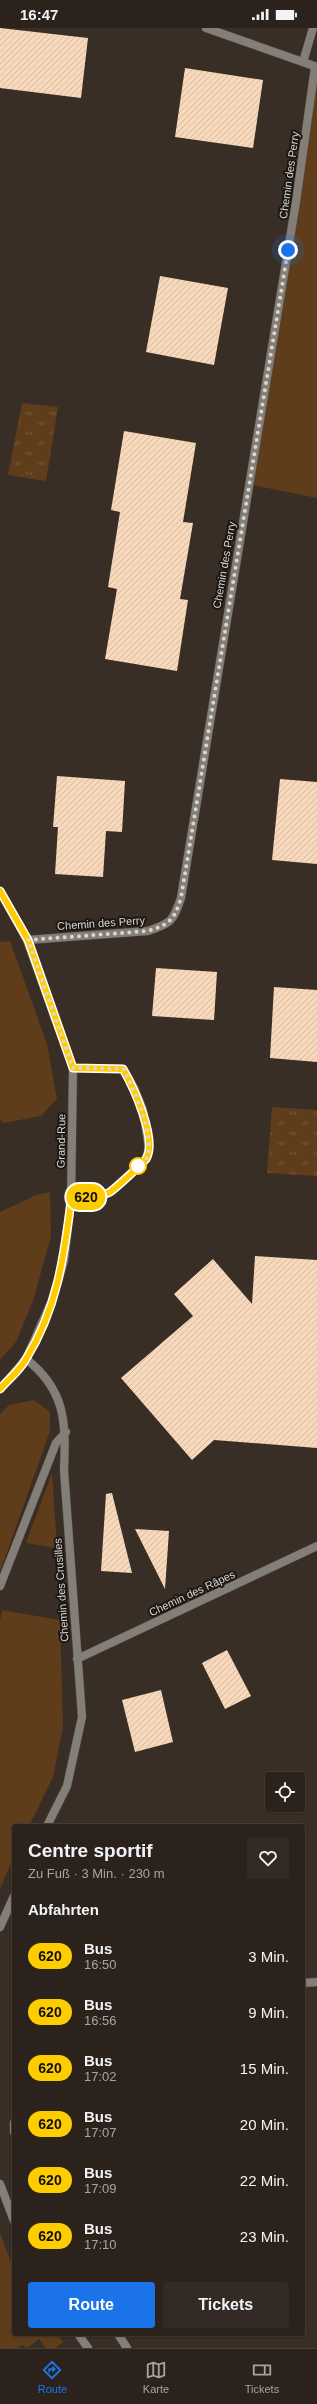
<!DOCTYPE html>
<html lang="de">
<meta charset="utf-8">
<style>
body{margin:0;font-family:Helvetica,sans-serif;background:#332a25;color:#f1f3f6;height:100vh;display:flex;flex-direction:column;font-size:15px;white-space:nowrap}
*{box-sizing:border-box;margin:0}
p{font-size:13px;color:#a6a4a3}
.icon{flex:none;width:22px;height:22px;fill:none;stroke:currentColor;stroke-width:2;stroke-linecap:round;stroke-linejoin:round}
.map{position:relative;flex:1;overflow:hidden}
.panel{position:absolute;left:12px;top:1796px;width:293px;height:512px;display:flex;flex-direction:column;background:#2b221c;border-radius:4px;box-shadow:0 1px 3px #0004,0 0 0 1px #473f3b}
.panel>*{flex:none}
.badge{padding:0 8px;border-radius:13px;font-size:14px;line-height:26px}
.controls{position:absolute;left:265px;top:1744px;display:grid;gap:8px}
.controls a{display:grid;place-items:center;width:40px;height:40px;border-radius:4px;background:#2b221c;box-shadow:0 1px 3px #0004,0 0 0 1px #473f3b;font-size:20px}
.you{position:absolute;width:20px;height:20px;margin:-10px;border:3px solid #fff;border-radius:50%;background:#1a73e8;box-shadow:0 0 0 6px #1a73e833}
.map>.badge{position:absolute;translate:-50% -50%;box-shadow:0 0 0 2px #fff}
h2{padding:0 16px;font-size:15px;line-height:36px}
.round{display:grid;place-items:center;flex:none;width:42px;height:42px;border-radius:4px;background:#332a25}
.headline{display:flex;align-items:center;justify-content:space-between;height:68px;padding:0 16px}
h1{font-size:19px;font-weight:600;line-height:30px}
.cta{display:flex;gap:8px;margin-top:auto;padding:8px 16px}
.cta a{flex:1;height:46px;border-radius:4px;background:#1a73e8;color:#fff;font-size:16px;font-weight:600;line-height:46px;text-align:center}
.cta a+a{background:#332a25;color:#f1f3f6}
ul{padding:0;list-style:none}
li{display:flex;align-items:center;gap:12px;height:56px;padding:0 16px}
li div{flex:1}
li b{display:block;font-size:15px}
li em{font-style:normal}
li .badge{min-width:44px;font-weight:700;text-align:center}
.status{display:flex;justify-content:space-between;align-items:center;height:28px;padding:0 20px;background:#2b221c;direction:ltr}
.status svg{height:11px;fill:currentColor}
.tabs{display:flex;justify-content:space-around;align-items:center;height:56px;border-top:1px solid #473f3b;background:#2b221c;font-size:11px;color:#a6a4a3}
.tabs a{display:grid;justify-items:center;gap:2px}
.tabs .current{color:#1a73e8}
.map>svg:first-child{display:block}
</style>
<div class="status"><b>16:47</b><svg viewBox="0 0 49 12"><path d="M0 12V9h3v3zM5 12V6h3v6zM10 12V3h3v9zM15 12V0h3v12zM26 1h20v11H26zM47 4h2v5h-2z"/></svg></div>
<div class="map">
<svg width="317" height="2320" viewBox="0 0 317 2320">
<defs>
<pattern id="park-tufts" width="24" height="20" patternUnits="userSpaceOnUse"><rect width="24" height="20" fill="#5f3d1a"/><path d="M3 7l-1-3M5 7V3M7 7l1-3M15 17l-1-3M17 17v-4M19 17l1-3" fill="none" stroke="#76583a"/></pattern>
<pattern id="building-hatch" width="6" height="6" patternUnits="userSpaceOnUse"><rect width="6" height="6" fill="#f8d8bb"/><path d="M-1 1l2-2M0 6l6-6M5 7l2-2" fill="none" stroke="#d4baa2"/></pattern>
</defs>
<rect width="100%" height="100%" fill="#392e25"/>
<path fill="#5f3d1a" d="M 317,41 L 317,470 L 253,457 Z
M 10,913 L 47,1016 L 57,1071 L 41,1088 L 3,1095 L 0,1091 L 0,914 Z
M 50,1164 L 51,1208 L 33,1273 L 16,1314 L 0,1332 L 0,1184 L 36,1167 Z
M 34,1372 L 50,1384 L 50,1403 L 0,1544 L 0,1386 L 9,1377 Z
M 52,1445 L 57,1520 L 26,1515 Z
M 2,1582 L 60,1592 L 63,1699 L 53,1749 L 29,1798 L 14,1798 L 14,1828 L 0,1861 L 0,1593 Z
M 0,2205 L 14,2242 L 14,2306 L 57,2306 L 63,2314 L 56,2320 L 46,2320 L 39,2311 L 27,2320 L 22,2317 L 18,2320 L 0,2320 Z"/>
<path fill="url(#park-tufts)" d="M 22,375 L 58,379 L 46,453 L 8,447 Z
M 272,1079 L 317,1082 L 317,1148 L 267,1145 Z"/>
<path fill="url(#building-hatch)" d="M 0,0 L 88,10 L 81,70 L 0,60 Z
M 185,40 L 263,52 L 253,120 L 175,109 Z
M 160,248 L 228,260 L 214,337 L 146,324 Z
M 124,403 L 196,415 L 183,494 L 193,495 L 180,571 L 188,572 L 177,643 L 105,631 L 117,561 L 108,559 L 120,484 L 111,482 Z
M 57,748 L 125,753 L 122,804 L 106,803 L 103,849 L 55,846 L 58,799 L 53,799 Z
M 280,751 L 317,754 L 317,836 L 272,832 Z
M 156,940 L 217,944 L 214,992 L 152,988 Z
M 274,959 L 317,962 L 317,1034 L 270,1030 Z
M 255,1228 L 317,1232 L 317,1420 L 214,1412 L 192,1432 L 121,1350 L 193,1288 L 174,1266 L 213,1231 L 252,1276 Z
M 112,1465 L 132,1545 L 101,1543 L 106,1466 Z
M 135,1501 L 169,1503 L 165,1561 Z
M 227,1622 L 251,1668 L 225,1681 L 202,1635 Z
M 161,1662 L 173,1714 L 135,1724 L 122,1672 Z"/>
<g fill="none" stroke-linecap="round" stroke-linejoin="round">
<g stroke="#574c44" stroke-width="9">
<path id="service" d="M 303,34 L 313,0
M 71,1173 L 109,1165 L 146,1131 L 149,1120 L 143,1082 L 134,1060 L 123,1041 L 73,1040
M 0,1558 L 56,1415 L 66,1404
M 77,1631 L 317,1518
M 14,2095 L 14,2104
M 118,2306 L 127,2320"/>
</g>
<g stroke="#574c44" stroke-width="9">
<path id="minor" d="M 206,0 L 317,39
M 27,912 L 148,903 C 172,895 173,893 181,870 L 296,174 L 315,39
M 26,1331 C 66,1362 66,1395 64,1442 L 82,1689 L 67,1758 L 47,1798
M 0,1899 L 14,1868
M 303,1955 L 317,1954
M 0,2156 L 14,2193
M 78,2306 L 88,2320"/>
</g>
<g stroke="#574c44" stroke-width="9">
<path id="tertiary" d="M 0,863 L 27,912 L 73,1040 L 71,1173 L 64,1233 L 53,1270 L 26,1331 L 0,1361"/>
</g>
<use href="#service" stroke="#847e79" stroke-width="8"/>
<use href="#minor" stroke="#847e79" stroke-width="8"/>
<use href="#tertiary" stroke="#847e79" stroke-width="8"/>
</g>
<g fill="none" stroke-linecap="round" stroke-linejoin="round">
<g stroke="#fff" stroke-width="9">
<path id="line" d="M 0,863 L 28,912 L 73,1040 L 123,1041 C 133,1058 158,1112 146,1131 C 142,1136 116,1160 110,1164 C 100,1170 82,1170 71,1173 C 64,1229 57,1281 26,1331 C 20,1342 9,1351 0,1361"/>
</g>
<use href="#line" stroke="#fc0" stroke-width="6"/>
<path stroke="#ddd6d0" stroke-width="4" stroke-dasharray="0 7.2" d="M 138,1138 L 137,1139 C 139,1137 144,1134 146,1131 C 157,1112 133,1058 123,1041 L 73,1040 L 28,912 L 148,903 C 170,896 174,892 181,870 L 288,222"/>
</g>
<circle fill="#fff" stroke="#fc0" stroke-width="2" cx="138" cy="1138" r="8"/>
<g text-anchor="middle" stroke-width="4" stroke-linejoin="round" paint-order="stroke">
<g font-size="11" fill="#ddd6d0" stroke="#1c1713">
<text transform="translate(289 147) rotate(-82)" y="4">Chemin des Perry</text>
<text transform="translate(224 537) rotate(-80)" y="4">Chemin des Perry</text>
<text transform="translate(101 895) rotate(-4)" y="4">Chemin des Perry</text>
<text transform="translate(61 1113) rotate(-89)" y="4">Grand-Rue</text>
<text transform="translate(61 1562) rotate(-94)" y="4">Chemin des Crusilles</text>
<text transform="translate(192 1565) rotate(-25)" y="4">Chemin des Râpes</text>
</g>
</g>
</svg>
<div class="controls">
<a><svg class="icon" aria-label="locate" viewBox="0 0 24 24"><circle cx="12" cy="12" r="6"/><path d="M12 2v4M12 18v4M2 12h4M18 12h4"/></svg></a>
</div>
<div class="you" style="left:288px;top:222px"></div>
<b class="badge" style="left:86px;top:1169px;background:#fc0;color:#111">620</b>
<section class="panel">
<div class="headline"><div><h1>Centre sportif</h1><p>Zu Fuß · 3 Min. · 230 m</p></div><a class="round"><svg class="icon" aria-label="heart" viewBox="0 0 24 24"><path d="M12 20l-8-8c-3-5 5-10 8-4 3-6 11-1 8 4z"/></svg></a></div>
<h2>Abfahrten</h2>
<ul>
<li><span class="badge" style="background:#fc0;color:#111">620</span><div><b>Bus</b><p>16:50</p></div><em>3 Min.</em></li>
<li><span class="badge" style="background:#fc0;color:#111">620</span><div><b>Bus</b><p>16:56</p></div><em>9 Min.</em></li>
<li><span class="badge" style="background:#fc0;color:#111">620</span><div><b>Bus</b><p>17:02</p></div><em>15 Min.</em></li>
<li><span class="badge" style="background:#fc0;color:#111">620</span><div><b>Bus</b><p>17:07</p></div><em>20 Min.</em></li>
<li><span class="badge" style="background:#fc0;color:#111">620</span><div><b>Bus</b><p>17:09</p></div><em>22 Min.</em></li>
<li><span class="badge" style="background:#fc0;color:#111">620</span><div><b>Bus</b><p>17:10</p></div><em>23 Min.</em></li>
</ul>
<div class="cta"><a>Route</a><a>Tickets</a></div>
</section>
</div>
<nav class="tabs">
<a class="current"><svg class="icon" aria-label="directions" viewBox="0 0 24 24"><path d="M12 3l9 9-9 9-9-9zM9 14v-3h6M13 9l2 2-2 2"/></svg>Route</a>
<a><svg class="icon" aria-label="map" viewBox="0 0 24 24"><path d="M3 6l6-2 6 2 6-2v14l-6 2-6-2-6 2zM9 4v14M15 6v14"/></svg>Karte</a>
<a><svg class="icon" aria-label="tickets" viewBox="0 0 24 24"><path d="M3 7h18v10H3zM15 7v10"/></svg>Tickets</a>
</nav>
